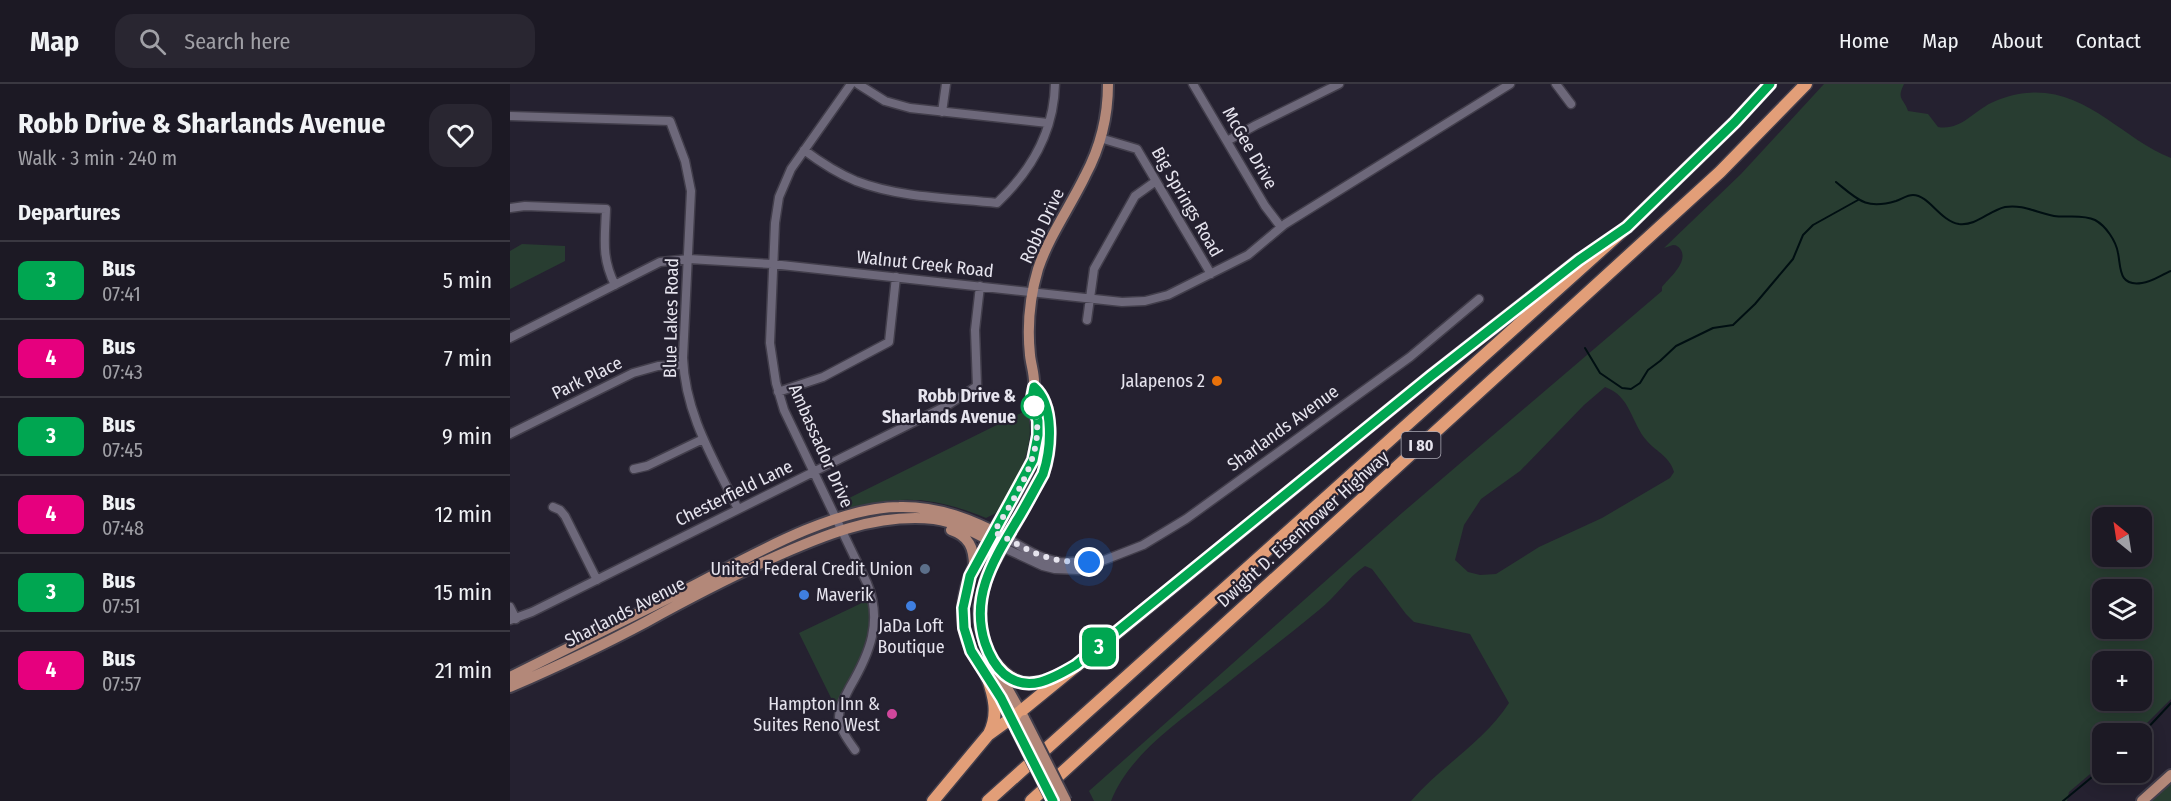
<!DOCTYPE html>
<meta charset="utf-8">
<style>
body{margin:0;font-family:"Fira Sans Condensed",sans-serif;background:#292631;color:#f1f3f6;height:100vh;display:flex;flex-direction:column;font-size:22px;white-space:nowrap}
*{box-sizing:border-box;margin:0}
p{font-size:20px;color:#a0a0a6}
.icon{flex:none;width:33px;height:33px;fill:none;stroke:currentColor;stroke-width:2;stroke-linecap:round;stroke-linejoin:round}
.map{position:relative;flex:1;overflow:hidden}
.details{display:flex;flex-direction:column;background:#1c1924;width:510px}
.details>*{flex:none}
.badge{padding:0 12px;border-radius:9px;font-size:21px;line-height:39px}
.needle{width:39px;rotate:330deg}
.tools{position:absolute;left:1582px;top:423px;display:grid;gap:12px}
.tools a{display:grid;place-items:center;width:60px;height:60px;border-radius:12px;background:#1c1924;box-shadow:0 3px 15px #0003,0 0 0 2px #3a3841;font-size:30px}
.you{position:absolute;width:30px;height:30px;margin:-15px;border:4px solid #fff;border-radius:50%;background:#1a73e8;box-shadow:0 0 0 9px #1a73e833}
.map>.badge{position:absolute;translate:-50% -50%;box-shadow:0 0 0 3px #fff}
h2{padding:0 18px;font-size:22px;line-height:54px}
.round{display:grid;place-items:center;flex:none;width:63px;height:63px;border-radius:18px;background:#292631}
.headline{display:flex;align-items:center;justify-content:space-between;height:102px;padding:0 18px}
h1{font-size:28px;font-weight:700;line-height:45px}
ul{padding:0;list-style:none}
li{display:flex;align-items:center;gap:18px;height:78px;padding:0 18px;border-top:2px solid #3a3841}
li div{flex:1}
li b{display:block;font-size:22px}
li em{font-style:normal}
li .badge{min-width:66px;font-weight:700;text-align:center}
header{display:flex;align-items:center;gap:36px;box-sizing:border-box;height:84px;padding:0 30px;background:#1c1924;border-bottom:2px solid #3a3841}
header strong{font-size:28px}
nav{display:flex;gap:33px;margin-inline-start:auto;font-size:21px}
.search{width:420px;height:54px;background:#292631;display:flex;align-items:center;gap:15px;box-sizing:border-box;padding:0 21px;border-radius:18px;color:#a0a0a6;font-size:22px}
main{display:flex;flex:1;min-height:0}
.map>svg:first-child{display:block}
</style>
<header>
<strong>Map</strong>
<div class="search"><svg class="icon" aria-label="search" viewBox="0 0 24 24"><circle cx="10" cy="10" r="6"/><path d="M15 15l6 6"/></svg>Search here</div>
<nav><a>Home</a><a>Map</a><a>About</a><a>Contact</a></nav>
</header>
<main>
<section class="details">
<div class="headline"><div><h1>Robb Drive &amp; Sharlands Avenue</h1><p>Walk · 3 min · 240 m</p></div><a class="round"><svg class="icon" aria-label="heart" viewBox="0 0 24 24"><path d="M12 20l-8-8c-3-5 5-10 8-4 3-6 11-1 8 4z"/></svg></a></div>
<h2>Departures</h2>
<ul>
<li><span class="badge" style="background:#00a651;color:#fff">3</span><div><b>Bus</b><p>07:41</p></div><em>5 min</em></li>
<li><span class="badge" style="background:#e6007e;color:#fff">4</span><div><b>Bus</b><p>07:43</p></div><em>7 min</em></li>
<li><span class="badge" style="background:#00a651;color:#fff">3</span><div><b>Bus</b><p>07:45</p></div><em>9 min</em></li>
<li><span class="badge" style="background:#e6007e;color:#fff">4</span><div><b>Bus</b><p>07:48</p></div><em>12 min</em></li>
<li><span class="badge" style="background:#00a651;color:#fff">3</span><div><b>Bus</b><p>07:51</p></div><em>15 min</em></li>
<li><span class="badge" style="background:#e6007e;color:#fff">4</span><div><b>Bus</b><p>07:57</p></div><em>21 min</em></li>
</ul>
</section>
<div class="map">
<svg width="1661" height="717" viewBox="0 0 1661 717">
<rect width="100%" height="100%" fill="#252130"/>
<path fill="#283d31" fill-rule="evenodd" d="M 1314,0 L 1394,0 C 1386,16 1394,14 1398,27 L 1418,30 L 1428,43 C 1450,47 1463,28 1481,19 C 1491,14 1505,10 1516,9 C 1576,3 1612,55 1661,74 L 1661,615 L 1627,649 L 1593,650 L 1593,679 L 1559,708 L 1557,717 L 901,717 C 931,682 974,658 999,619 L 960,550 L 904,538 L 896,530 L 862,485 L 855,482 C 837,494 826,513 809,526 C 774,555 737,583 701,612 C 664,641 619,672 601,717 L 584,717 L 579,707 L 892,429 L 1152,207 L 1152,203 C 1159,194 1178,179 1171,166 C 1169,163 1167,161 1163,161 C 1160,162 1157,163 1154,164 L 1231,90 ZM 1095,303 C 1121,312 1121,339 1137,357 C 1147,368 1160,373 1164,388 L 1160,394 L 1092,434 L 1029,463 L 986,490 L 970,491 L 958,488 L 945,476 L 954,441 L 971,415 L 1010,387 L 1074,321 ZM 1593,434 L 1632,434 L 1632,472 L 1593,472 ZM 1593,506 L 1632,506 L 1632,544 L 1593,544 ZM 1593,578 L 1632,578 L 1632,616 L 1593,616 Z
M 12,160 L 55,162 L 55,177 L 0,205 L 0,167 Z
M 517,326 C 528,365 505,397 486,429 L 476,434 C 422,412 391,411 335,425 L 327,420 Z
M 358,516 C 361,535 360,555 352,573 C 344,590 332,605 326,624 L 289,549 Z
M 1661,699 L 1661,717 L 1642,717 Z"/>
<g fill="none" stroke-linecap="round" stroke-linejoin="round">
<path stroke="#000f12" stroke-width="2" d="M 1326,98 C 1348,116 1356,126 1386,117 C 1392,115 1397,111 1403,111 C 1419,111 1430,137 1449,140 C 1467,142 1478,127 1495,123 C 1513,120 1527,129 1544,132 C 1557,134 1572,130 1585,136 C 1596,142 1606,157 1608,169 C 1611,183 1608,203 1632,199 C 1642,198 1651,191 1661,187
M 1075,264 L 1090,289 L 1112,304 L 1121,305 L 1130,299 L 1138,286 L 1150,277 L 1166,262 L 1203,244 L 1223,241 L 1245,220 L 1283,175 L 1293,151 L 1303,141 L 1348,116
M 1632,650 L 1661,619
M 1553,717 L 1593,684"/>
<g stroke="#423e4b" stroke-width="11">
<path id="minor" d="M 341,0 L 281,85 L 269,113 L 265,139 L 260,259 L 266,299 L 274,326 L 357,499 C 373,537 360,569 340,603 C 335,613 329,622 329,633 C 330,646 338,656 345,666
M 348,0 L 375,17 L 400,24 L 538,39
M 683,0 L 755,122 L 771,143
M 1046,0 L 1061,20
M 432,28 L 436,0
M 0,32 L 160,37 L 175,77 L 181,107 L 173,274 C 175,330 204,376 228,425
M 590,54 L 627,65 L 701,190
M 717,57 L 746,41 L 829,0
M 294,66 C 310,78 327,89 346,97 C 390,114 441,114 487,119 C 521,87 544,47 545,0
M 0,124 L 15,122 L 96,125 C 95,155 91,173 105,201
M 577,236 L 584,185 L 625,112 L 646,97
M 0,254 L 150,178 L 179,175 L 262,180 L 612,218 L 635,217 L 658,211 L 738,171 L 775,140 L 1000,0
M 268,308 L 313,293 L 379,258 L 386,193
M 0,350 L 123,289 L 148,282 L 173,281
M 124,385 L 137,382 L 193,355
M 43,423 L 50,426 L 55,432 L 87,496
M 497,454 C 513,464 531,475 550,478 C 561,479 574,475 584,480
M 492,463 L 533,482 L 545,485 L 569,486 L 633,461 L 676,435 L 900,273 L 969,215
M 0,523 L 6,535
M 0,536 L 22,528 L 438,321 L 467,302 L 465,246 L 470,202"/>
</g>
<g stroke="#423e4b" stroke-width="14">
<path id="major" d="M 441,446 C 459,452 464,464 464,482
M 477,592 C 470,580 461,569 457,556 C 433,480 517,425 527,356 C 530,340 522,326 522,311 C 522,308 524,305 524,302 C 525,292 521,281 520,271 C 517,242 520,212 528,185 C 539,152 560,123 575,92 C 590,64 598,32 598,0
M 0,593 C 60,563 119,534 179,504 C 237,474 324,423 389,423 C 429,422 462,436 497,454
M 0,603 C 46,583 91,562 136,538 C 176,516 216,495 258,476 C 311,452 365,429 424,435 C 448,438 471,452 492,463
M 514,634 L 479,572 L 470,543 L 469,523 L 477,491 L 533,390 C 542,366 545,321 524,303
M 1632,717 L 1661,691"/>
</g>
<g stroke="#423e4b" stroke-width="15">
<path id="highway" d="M 479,572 C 500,599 514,606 547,593
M 477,592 C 484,612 489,630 479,650
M 485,603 L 504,640
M 423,717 L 478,651 L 511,627 L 921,292 L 1069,176
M 478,717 L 1117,143 L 1225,38 L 1260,0
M 521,717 L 1210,88 L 1296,0"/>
</g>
<use href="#minor" stroke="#6d687a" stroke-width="8"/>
<use href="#major" stroke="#b38879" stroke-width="10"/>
<use href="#highway" stroke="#e29e78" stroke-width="12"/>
<g stroke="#423e4b" stroke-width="14" stroke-linecap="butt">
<path id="major-bridge" d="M 515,636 L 556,717"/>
</g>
<g stroke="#423e4b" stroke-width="15" stroke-linecap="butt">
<path id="highway-bridge" d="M 506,644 L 543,717"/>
</g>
<use href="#major-bridge" stroke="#b38879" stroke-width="10"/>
<use href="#highway-bridge" stroke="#e29e78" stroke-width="12"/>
</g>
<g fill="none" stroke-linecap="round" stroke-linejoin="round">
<g stroke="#fff" stroke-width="14">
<path id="line" d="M 543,717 L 491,614 L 461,567 L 454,544 L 453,524 L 460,492 L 523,376 L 528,351 L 528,337 L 522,314 L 524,303 C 545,321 541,366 533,390 C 524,406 516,422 506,438 C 483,477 460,513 475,559 C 479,571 484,581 494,590 C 518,610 544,594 566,581 L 921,292 L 1069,176 L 1117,143 L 1225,38 L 1260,0"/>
</g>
<use href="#line" stroke="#00a651" stroke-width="9"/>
<path stroke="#e6e4ee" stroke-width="6" stroke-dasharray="0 10.8" d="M 524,322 C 537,366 508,408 484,448 C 522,467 534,479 579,478"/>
</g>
<circle fill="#e8710a" stroke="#252130" stroke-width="2" cx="707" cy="297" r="6"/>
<circle fill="#fff" stroke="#00a651" stroke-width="3" cx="524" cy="322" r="12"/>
<circle fill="#5c6f8a" stroke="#252130" stroke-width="2" cx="415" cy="485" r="6"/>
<g fill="#3f7fe0" stroke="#252130" stroke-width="2">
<circle cx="294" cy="511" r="6"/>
<circle cx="401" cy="522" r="6"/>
</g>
<circle fill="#d1479c" stroke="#252130" stroke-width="2" cx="382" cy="630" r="6"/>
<g text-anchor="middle" stroke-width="4.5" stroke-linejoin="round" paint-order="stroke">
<rect fill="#252130" stroke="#acaab5" stroke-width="1.5" x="891.5" y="348" width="39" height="26" rx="4.5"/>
<g font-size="16" font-weight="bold" fill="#e6e4ee">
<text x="911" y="367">I 80</text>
</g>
<g font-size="18" fill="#e6e4ee" stroke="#252130">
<text transform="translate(740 64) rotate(60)" y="6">McGee Drive</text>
<text transform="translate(677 118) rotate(60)" y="6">Big Springs Road</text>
<text transform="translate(532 142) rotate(-65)" y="6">Robb Drive</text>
<text transform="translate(415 180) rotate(6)" y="6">Walnut Creek Road</text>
<text transform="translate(161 234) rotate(-89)" y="6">Blue Lakes Road</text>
<text transform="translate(77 294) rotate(-26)" y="6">Park Place</text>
<text transform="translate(773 344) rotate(-36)" y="6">Sharlands Avenue</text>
<text transform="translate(311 362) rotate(66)" y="6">Ambassador Drive</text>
<text transform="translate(224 409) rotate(-26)" y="6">Chesterfield Lane</text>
<text transform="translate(793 445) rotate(-42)" y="6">Dwight D. Eisenhower Highway</text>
<text transform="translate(115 528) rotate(-27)" y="6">Sharlands Avenue</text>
</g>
<g font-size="18" fill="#e6e4ee" stroke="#252130" text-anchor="end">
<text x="695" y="303">Jalapenos 2</text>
<text x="403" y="491">United Federal Credit Union</text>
<text x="306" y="517" text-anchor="start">Maverik</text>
<text x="401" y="548" text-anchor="middle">JaDa Loft<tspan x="401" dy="21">Boutique</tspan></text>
<text x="370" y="626">Hampton Inn &amp;<tspan x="370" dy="21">Suites Reno West</tspan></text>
</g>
<g font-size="18" font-weight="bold" fill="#e6e4ee" stroke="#252130" text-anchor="end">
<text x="506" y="318">Robb Drive &amp;<tspan x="506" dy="21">Sharlands Avenue</tspan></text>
</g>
</g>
</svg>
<div class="tools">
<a><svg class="needle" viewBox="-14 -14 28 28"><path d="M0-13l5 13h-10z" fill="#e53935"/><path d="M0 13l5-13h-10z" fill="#a0a0a6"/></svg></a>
<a><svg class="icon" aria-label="layers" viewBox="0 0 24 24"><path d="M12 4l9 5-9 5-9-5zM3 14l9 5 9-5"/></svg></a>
<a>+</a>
<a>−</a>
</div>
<div class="you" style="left:579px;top:478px"></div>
<b class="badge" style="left:589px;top:563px;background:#00a651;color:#fff">3</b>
</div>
</main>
